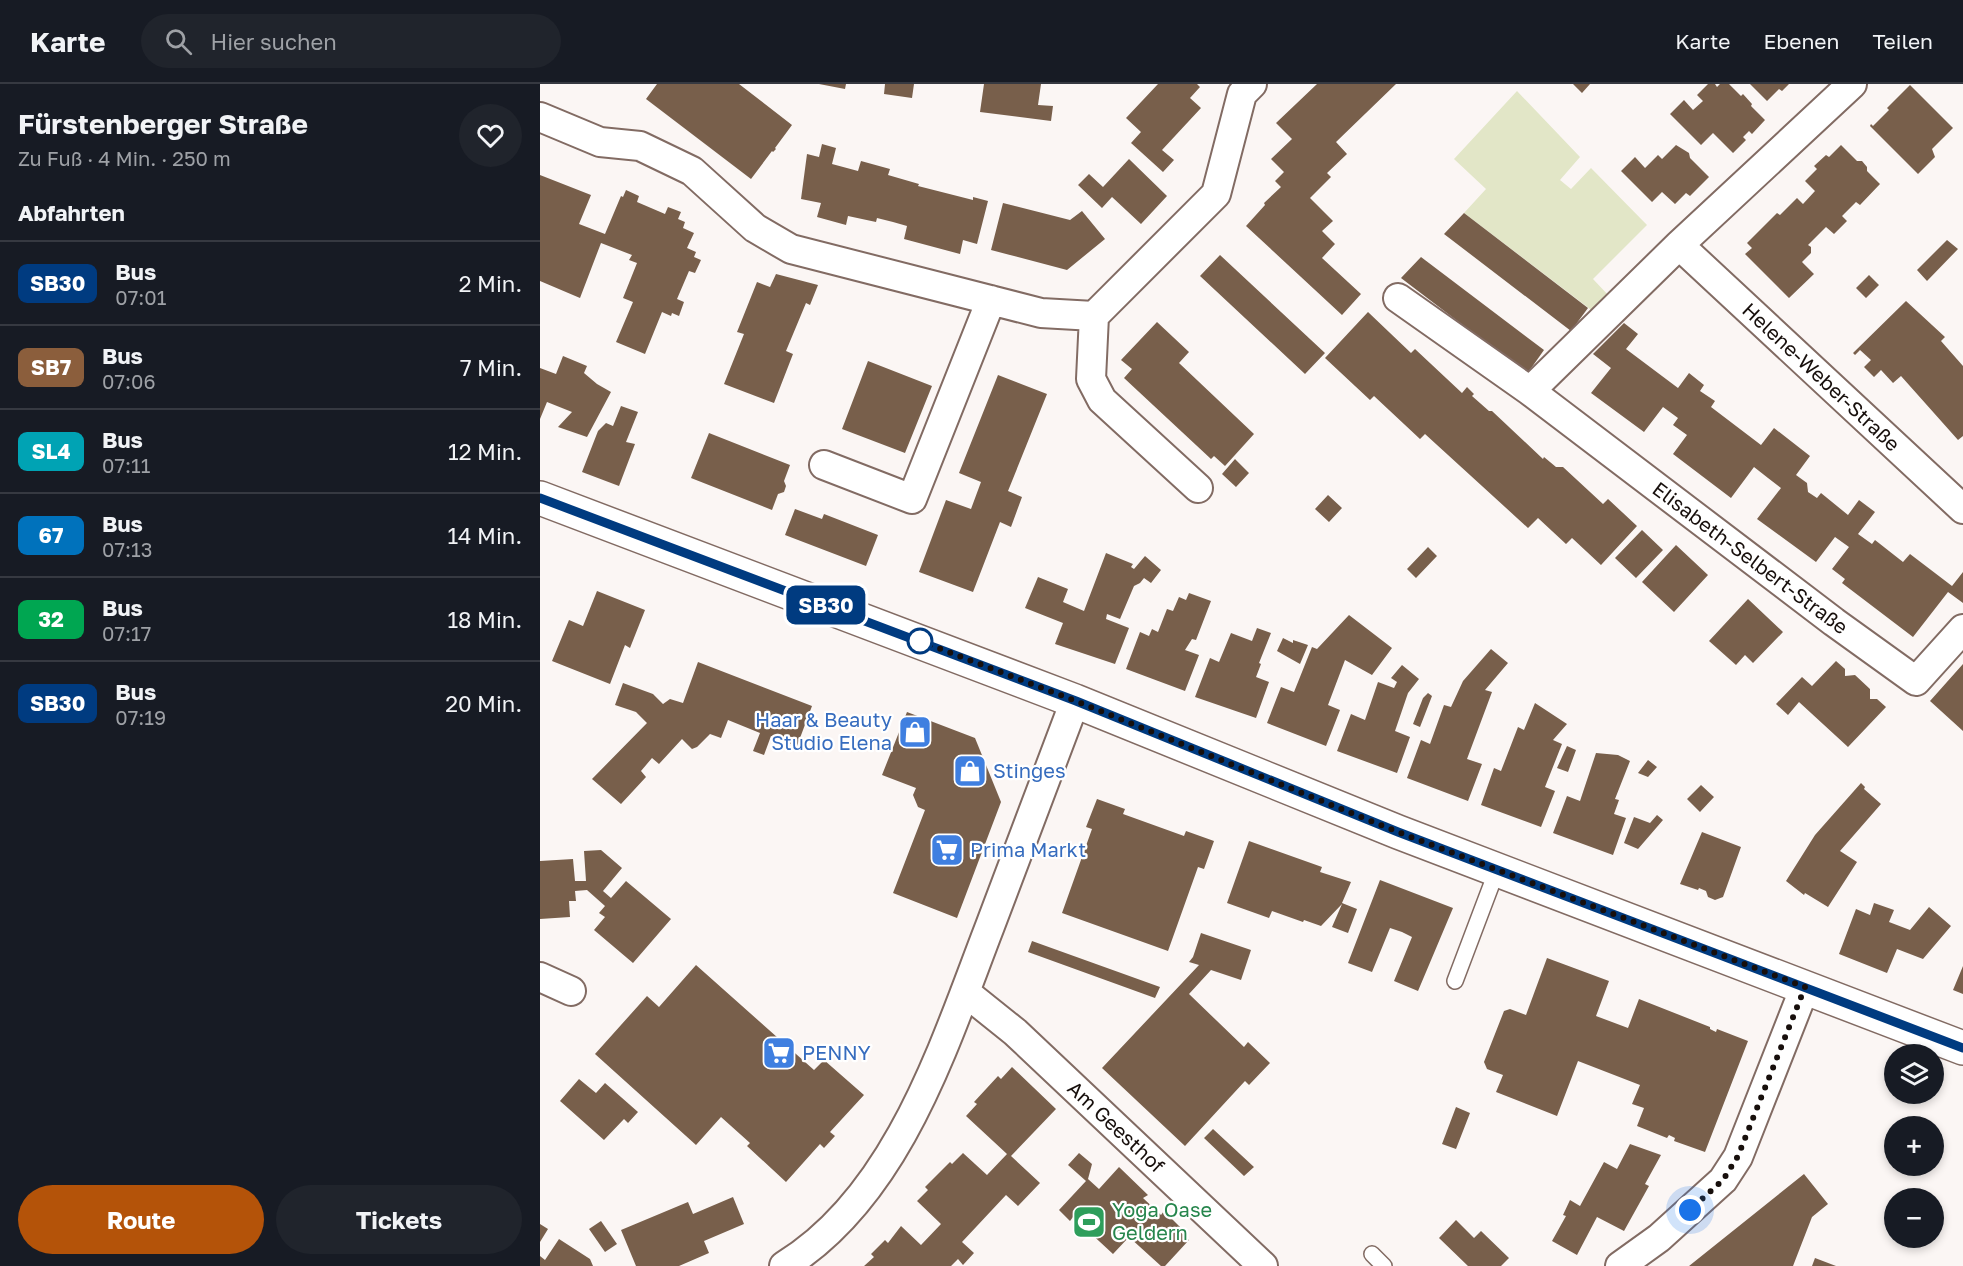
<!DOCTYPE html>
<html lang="de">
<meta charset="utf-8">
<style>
body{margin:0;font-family:"Golos Text",sans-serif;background:#20242c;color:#f1f3f6;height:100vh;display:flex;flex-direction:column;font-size:22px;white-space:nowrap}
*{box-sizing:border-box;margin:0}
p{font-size:20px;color:#9ea1a6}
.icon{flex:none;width:33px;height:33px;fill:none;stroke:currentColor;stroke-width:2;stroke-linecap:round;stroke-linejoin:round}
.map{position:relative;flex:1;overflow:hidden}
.side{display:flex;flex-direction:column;background:#171b24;width:540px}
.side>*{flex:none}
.badge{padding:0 12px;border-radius:9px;font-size:21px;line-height:39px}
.fabs{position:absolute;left:1344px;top:960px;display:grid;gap:12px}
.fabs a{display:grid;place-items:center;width:60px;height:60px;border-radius:50%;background:#171b24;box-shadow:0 3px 9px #0003;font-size:30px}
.you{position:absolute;width:30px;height:30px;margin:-15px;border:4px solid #fff;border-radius:50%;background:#1a73e8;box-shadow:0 0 0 9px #1a73e833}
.map>.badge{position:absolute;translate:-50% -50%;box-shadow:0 0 0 3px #fff}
h2{padding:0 18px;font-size:22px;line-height:54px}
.round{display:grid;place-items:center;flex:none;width:63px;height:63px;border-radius:32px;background:#20242c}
.summary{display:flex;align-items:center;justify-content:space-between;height:102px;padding:0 18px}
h1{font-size:28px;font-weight:700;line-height:45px}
.primary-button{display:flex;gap:12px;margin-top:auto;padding:12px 18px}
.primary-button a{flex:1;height:69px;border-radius:36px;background:#b45309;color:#fff;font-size:24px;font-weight:700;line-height:69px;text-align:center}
.primary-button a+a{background:#20242c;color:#f1f3f6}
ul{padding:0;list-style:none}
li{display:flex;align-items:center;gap:18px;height:84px;padding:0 18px;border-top:2px solid #363941}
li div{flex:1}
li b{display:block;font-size:22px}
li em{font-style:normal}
li .badge{min-width:66px;font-weight:700;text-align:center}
header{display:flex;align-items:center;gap:36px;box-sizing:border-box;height:84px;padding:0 30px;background:#171b24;border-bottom:2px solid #363941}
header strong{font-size:28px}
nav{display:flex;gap:33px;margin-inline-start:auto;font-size:21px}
.search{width:420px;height:54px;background:#20242c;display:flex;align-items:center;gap:15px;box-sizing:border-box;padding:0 21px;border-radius:33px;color:#9ea1a6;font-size:22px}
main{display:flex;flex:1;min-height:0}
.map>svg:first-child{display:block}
</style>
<header>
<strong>Karte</strong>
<div class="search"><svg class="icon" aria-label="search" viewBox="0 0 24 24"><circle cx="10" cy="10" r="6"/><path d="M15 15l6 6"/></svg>Hier suchen</div>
<nav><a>Karte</a><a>Ebenen</a><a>Teilen</a></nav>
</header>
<main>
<section class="side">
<div class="summary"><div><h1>Fürstenberger Straße</h1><p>Zu Fuß · 4 Min. · 250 m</p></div><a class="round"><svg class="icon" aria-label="heart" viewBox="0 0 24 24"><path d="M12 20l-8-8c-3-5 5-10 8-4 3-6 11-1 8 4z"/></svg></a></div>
<h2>Abfahrten</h2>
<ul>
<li><span class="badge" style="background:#003b80;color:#fff">SB30</span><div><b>Bus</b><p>07:01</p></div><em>2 Min.</em></li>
<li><span class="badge" style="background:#8b5e3c;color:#fff">SB7</span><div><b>Bus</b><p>07:06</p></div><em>7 Min.</em></li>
<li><span class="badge" style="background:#00a3b4;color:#fff">SL4</span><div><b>Bus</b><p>07:11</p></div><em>12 Min.</em></li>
<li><span class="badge" style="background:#0072bc;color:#fff">67</span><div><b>Bus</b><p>07:13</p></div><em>14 Min.</em></li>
<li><span class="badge" style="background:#00a651;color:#fff">32</span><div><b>Bus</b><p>07:17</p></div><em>18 Min.</em></li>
<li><span class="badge" style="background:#003b80;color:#fff">SB30</span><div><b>Bus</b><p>07:19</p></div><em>20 Min.</em></li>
</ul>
<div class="primary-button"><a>Route</a><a>Tickets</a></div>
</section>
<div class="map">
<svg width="1423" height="1182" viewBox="0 0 1423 1182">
<rect width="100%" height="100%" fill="#fbf6f4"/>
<path fill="#e2e6c7" d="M 977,7 L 1040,73 L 1020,96 L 1031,105 L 1051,84 L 1107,141 L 1053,195 L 1070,213 L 1054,228 L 924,129 L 946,105 L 914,75 Z"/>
<path fill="#785f4b" d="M 117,0 L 199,0 L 252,41 L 235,64 L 236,65 L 233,68 L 232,67 L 211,95 L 106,15 Z
M 279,0 L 306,0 L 305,5 Z
M 345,0 L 374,0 L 372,14 L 344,10 Z
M 444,0 L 501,0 L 498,21 L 513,22 L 511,37 L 440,28 Z
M 618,0 L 657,0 L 660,3 L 650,14 L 661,24 L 622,66 L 634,76 L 623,88 L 591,59 L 601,48 L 586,34 Z
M 777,0 L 856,0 L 796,58 L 807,70 L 787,89 L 791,93 L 770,114 L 793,137 L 782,147 L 795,160 L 782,174 L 821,210 L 802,231 L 706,142 L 725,121 L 724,119 L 741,103 L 735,97 L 744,88 L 731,75 L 752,55 L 736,39 Z
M 1033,0 L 1050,0 L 1042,9 Z
M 1168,0 L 1175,0 L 1177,3 L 1180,0 L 1189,0 L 1201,12 L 1203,10 L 1212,20 L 1211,22 L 1225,36 L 1212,50 L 1209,47 L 1203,53 L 1206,56 L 1193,69 L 1173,49 L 1161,61 L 1130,30 L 1144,16 L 1153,26 L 1163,17 L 1157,11 Z
M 1210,0 L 1249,0 L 1242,7 L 1239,5 L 1227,17 Z
M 1370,1 L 1413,44 L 1392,65 L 1395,73 L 1378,90 L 1330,42 L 1331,40 L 1333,42 L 1349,26 L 1347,24 Z
M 282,60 L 296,64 L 292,80 L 318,87 L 321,77 L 350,85 L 348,91 L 379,100 L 378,102 L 433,116 L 433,113 L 448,117 L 437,160 L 423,156 L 420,170 L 364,155 L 367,142 L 353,138 L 337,134 L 336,138 L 308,132 L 306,141 L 277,133 L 281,119 L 261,115 L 267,70 L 279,73 Z
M 1136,61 L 1149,69 L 1150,74 L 1169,93 L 1150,112 L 1146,109 L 1135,120 L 1122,108 L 1112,118 L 1081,87 L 1095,73 L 1105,84 L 1118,71 L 1122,75 Z
M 1301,61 L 1317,77 L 1322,77 L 1327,83 L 1327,87 L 1340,100 L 1320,121 L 1316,118 L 1302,132 L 1307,137 L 1294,150 L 1286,143 L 1268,161 L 1271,163 L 1271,169 L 1262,178 L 1274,190 L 1249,214 L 1205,170 L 1212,164 L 1207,159 L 1237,129 L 1240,131 L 1257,114 L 1263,120 L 1275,107 L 1265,97 L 1277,85 L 1274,82 L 1286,71 L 1289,73 Z
M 589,75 L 627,112 L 601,140 L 572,113 L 562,124 L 538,101 L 549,90 L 563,103 Z
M 0,91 L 51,111 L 39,140 L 65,150 L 81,112 L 83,113 L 86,106 L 99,112 L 97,118 L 125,130 L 128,123 L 141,128 L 138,135 L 145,138 L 143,144 L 154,149 L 147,164 L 156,168 L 154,173 L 161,176 L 155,189 L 149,187 L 137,215 L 144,218 L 139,232 L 132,229 L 131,232 L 122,228 L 105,270 L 76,258 L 93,218 L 83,214 L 97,179 L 89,176 L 92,171 L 61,159 L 40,214 L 0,197 Z
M 463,119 L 530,136 L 542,127 L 565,155 L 527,186 L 451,166 Z
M 924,129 L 1048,224 L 1031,247 L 904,150 Z
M 1407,156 L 1418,165 L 1387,197 L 1377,186 Z
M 680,171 L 785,269 L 765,290 L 660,192 Z
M 881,173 L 1004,266 L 987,290 L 861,194 Z
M 236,190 L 278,201 L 270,221 L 266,219 L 246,267 L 253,270 L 234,319 L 184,300 L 204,250 L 197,248 L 217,198 L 230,203 Z
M 1329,191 L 1339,201 L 1326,214 L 1316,204 Z
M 1366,217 L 1405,253 L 1401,257 L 1423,282 L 1423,352 L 1418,356 L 1361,292 L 1353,299 L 1341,286 L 1334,293 L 1324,283 L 1331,276 L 1320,266 L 1315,271 L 1313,269 Z
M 828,228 L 871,269 L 875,265 L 922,309 L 927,303 L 934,310 L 932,312 L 949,327 L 952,327 L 1003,375 L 1004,373 L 1016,383 L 1023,383 L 1063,420 L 1068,415 L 1097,442 L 1061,481 L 1032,454 L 1026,460 L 998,434 L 988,444 L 885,350 L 880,355 L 834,312 L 830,316 L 785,274 Z
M 617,238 L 649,268 L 639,279 L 714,350 L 685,382 L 674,372 L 671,375 L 584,294 L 592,285 L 581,276 Z
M 1084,239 L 1098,250 L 1086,265 L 1138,304 L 1149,289 L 1164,301 L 1160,307 L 1175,317 L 1171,323 L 1221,361 L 1234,344 L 1270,372 L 1256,391 L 1267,399 L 1268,408 L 1277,414 L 1281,409 L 1308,431 L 1319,416 L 1335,428 L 1318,450 L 1332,460 L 1335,456 L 1363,478 L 1370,470 L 1412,502 L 1423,488 L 1423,519 L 1408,508 L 1373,553 L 1302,499 L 1305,495 L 1292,485 L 1309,463 L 1295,453 L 1276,478 L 1217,435 L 1241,404 L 1228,394 L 1214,383 L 1191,414 L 1133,370 L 1147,351 L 1133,341 L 1138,334 L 1123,323 L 1104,348 L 1051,309 L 1071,284 L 1053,270 Z
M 23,272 L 47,282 L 44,289 L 57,300 L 71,308 L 47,353 L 18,343 L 32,328 L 7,318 L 0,335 L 0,284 L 16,290 Z
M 328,277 L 392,302 L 365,369 L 302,345 Z
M 458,291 L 507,310 L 468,407 L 482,413 L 471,443 L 460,438 L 433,508 L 379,488 L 406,416 L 431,425 L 441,398 L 419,389 Z
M 81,322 L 98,328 L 86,358 L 95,360 L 79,402 L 42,388 L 58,347 L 66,339 L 73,342 Z
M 169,349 L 250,381 L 244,397 L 246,402 L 244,408 L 238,410 L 232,426 L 151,394 Z
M 695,375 L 709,389 L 696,403 L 682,390 Z
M 788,411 L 802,424 L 789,438 L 775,425 Z
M 255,425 L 282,435 L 284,430 L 338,451 L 326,482 L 245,451 Z
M 1102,446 L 1123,466 L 1096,494 L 1075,474 Z
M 1136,461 L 1168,491 L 1134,528 L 1102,498 Z
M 888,463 L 897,472 L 876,494 L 867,485 Z
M 566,469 L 593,480 L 591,483 L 594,485 L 605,472 L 621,486 L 611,499 L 604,494 L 600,499 L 594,502 L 580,535 L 567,530 L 566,535 L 589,544 L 575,580 L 515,560 L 523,539 L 485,524 L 498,493 L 528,505 L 523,518 L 544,527 Z
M 57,507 L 105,526 L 90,564 L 85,561 L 70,600 L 12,577 L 29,536 L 43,542 Z
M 649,509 L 671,517 L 656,556 L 652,555 L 645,566 L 659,571 L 645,607 L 586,585 L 600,548 L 609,552 L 612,545 L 618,548 L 627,525 L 633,527 L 639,513 L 646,516 Z
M 1208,515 L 1243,548 L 1213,579 L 1205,571 L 1196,581 L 1169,557 Z
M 809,531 L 852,564 L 832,591 L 805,576 L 788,621 L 800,626 L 786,662 L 727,639 L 741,603 L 754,608 L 772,563 L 777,565 Z
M 717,544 L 731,549 L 719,579 L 721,580 L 716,593 L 729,598 L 716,634 L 655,613 L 670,574 L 679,578 L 691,549 L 712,557 Z
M 743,554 L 753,559 L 753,556 L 768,561 L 760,580 L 737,567 Z
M 951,565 L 968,579 L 945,606 L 952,608 L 927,675 L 942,680 L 928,717 L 867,694 L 881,656 L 890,660 L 904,621 L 911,623 L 923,597 Z
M 1296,577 L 1305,585 L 1305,592 L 1315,591 L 1330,605 L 1330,615 L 1337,615 L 1346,623 L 1308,663 L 1259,618 L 1248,631 L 1236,620 L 1262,593 L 1272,602 Z
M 158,578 L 272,622 L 257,662 L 231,652 L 224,671 L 213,667 L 220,649 L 188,636 L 181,654 L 170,650 L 157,663 L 152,665 L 142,655 L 119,680 L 112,674 L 101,687 L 106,693 L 81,720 L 52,695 L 107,639 L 96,628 L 75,621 L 83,599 L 113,610 L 123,620 L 130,615 L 143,619 Z
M 1423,580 L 1423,647 L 1390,617 Z
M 862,581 L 879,595 L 868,609 L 855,647 L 870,653 L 857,689 L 797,667 L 811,630 L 825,636 L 838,598 L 854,604 L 857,598 L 851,594 Z
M 888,609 L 892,612 L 880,643 L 873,640 L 883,614 Z
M 995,619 L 1027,640 L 1013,656 L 1022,660 L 1005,703 L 1015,707 L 1001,743 L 941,721 L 954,684 L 961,687 L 978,643 L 984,646 Z
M 367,628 L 435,654 L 461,718 L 417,834 L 353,809 L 385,726 L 378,723 L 373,711 L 376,704 L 342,691 Z
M 1027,662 L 1036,666 L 1028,688 L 1017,684 Z
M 1056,669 L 1078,671 L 1090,677 L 1075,715 L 1079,716 L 1074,730 L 1086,734 L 1073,771 L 1013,749 L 1027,712 L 1040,717 Z
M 1108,676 L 1117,683 L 1108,693 L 1098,689 Z
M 1321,699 L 1325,703 L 1324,705 L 1341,720 L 1300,767 L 1317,778 L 1288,823 L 1265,809 L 1264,811 L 1246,797 L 1275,751 Z
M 1161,701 L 1174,713 L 1160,728 L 1147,715 Z
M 557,715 L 585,725 L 583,730 L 644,752 L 646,747 L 674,757 L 664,785 L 658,783 L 628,867 L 522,829 L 552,745 L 546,743 Z
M 1117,731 L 1123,736 L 1098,765 L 1084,759 L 1094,733 L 1110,739 Z
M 1162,748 L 1201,763 L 1183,813 L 1175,816 L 1168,813 L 1166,807 L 1159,804 L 1158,806 L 1140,800 Z
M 709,757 L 782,783 L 780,788 L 811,798 L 802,819 L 817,825 L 808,849 L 792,843 L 802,820 L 781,842 L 764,836 L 763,838 L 732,827 L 729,834 L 687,819 Z
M 61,766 L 82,784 L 63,807 L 71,814 L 86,797 L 131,835 L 93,879 L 54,846 L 65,833 L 59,829 L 65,822 L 47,806 L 35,807 L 36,817 L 29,817 L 30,833 L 0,835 L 0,777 L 33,775 L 35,797 L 46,797 L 44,767 Z
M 840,796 L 913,824 L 878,907 L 854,897 L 872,853 L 862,848 L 850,844 L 832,888 L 808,879 Z
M 1334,819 L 1354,826 L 1349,838 L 1370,846 L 1389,823 L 1411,842 L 1383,875 L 1357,865 L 1347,889 L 1299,870 L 1316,825 L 1330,831 Z
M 661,849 L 711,866 L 701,896 L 671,886 L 649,910 L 704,963 L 708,958 L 730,979 L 709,1001 L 705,997 L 645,1062 L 562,984 L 659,881 L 649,878 L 653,873 Z
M 492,857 L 620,903 L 615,914 L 488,868 Z
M 1007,874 L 1069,897 L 1056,932 L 1088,944 L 1099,915 L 1170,943 L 1170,945 L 1176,948 L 1177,945 L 1208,957 L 1165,1068 L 1134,1057 L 1135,1054 L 1129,1051 L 1127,1054 L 1097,1042 L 1104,1024 L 1092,1020 L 1100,1001 L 1038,977 L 1017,1032 L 956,1008 L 963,991 L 947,985 L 944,978 L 964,927 L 970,925 L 986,931 Z
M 156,881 L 274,986 L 284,976 L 324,1011 L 290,1048 L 295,1052 L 284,1064 L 280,1060 L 246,1098 L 207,1062 L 210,1059 L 181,1033 L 156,1061 L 55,970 L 107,912 L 119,923 Z
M 1423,882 L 1423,910 L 1413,906 Z
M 472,983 L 516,1025 L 471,1072 L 500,1099 L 478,1122 L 466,1111 L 422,1158 L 434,1169 L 423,1181 L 418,1175 L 411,1182 L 324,1182 L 334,1173 L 331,1170 L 345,1156 L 348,1159 L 361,1142 L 381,1161 L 401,1140 L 377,1117 L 388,1106 L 385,1103 L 410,1078 L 412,1080 L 423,1069 L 447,1091 L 467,1070 L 426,1032 L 437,1020 L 434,1018 L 458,992 L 461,995 Z
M 39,995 L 56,1009 L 65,999 L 98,1028 L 88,1039 L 84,1035 L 64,1056 L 20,1017 Z
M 916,1023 L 930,1029 L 916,1065 L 902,1060 Z
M 673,1045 L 714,1083 L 704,1092 L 664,1054 Z
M 1090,1060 L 1121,1071 L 1105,1100 L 1109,1102 L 1084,1147 L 1057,1133 L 1037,1171 L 1012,1157 L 1026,1132 L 1023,1131 L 1030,1116 L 1040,1122 L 1064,1078 L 1077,1085 Z
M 539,1069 L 552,1080 L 548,1095 L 559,1105 L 579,1083 L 608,1111 L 603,1114 L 621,1131 L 624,1127 L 640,1143 L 638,1146 L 649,1156 L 625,1182 L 621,1182 L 589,1153 L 573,1170 L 533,1133 L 530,1137 L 519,1126 L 546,1097 L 528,1081 Z
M 1264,1090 L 1288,1120 L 1272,1133 L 1253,1182 L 1149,1182 Z
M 193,1113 L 204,1140 L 164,1157 L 169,1169 L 139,1182 L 96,1182 L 81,1146 L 148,1118 L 153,1130 Z
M 916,1136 L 934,1154 L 941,1147 L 969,1174 L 961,1182 L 928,1182 L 899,1154 Z
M 61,1137 L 77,1160 L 65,1168 L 49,1145 Z
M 0,1140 L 8,1145 L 0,1158 Z
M 19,1155 L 50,1175 L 53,1182 L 0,1182 L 0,1172 L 5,1176 Z
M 1275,1174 L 1296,1182 L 1272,1182 Z"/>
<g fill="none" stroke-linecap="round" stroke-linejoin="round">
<g stroke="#826b63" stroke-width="18">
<path id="service" d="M 915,897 L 957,786
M 832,1170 L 844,1182"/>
</g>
<g stroke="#826b63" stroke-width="32">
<path id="minor" d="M 1312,0 L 1139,161 L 990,307 L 1294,538 L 1376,597 L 1423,545
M 0,33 L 60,58 L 100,62 L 152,87 L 215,144 L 251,165 L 501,229 L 554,232 L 676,110 L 702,10 L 712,0
M 1139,161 L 1423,425
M 858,214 L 990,307
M 554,232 L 551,295 L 562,316 L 658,404
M 284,381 L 372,415 L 451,216
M 0,893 L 31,907
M 425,908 L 475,948 L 723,1182
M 244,1182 C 358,1112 404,961 450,842 C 478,767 507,692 535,617
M 1080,1182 L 1119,1154 L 1183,1096 L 1198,1073 L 1265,903"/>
</g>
<g stroke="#826b63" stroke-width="36">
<path id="primary" d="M 0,414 L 535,617 L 858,748 L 1423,964"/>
</g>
<use href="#service" stroke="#fff" stroke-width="15"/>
<use href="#minor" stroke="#fff" stroke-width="28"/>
<use href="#primary" stroke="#fff" stroke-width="33"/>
</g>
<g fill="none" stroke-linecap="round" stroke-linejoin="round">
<g stroke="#fff" stroke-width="14">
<path id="line" d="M 0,414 L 536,617 L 858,748 L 1423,964"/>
</g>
<use href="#line" stroke="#003b80" stroke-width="9"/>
<path stroke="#170f0c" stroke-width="6" stroke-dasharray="0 10.8" d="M 380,557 L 536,617 L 858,748 L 1265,903 L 1198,1072 L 1183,1096 L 1150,1126"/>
</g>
<defs>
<g id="shop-square" transform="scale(1.725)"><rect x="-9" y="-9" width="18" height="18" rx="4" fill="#3f7fe0" stroke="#fff"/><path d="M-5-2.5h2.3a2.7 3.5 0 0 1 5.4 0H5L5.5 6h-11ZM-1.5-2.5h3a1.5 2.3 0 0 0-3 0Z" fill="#fff"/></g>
<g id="supermarket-square" transform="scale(1.725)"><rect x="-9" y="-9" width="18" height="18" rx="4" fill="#3f7fe0" stroke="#fff"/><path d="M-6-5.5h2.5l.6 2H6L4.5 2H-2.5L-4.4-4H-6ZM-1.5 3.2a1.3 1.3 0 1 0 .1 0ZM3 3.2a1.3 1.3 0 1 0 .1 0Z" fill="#fff"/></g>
<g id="stadium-square" transform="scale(1.725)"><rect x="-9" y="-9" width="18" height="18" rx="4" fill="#2e9e5b" stroke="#fff"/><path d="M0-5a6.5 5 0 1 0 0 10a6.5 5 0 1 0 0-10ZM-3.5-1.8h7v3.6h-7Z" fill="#fff"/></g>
</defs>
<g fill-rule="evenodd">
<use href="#shop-square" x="375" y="648"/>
<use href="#shop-square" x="430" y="687"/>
<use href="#supermarket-square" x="407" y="766"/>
<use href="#supermarket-square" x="239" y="969"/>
<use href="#stadium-square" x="549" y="1138"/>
</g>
<circle fill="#fff" stroke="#003b80" stroke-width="3" cx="380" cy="557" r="12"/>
<g text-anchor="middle" stroke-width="4.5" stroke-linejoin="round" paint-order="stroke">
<g font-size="20" fill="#170f0c" stroke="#fff">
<text transform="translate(1281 293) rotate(43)" y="7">Helene-Weber-Straße</text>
<text transform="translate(1210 474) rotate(37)" y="7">Elisabeth-Selbert-Straße</text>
<text transform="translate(576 1043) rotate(43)" y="7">Am Geesthof</text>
</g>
<g font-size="20" fill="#366cbe" stroke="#fff" text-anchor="start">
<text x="352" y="643" text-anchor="end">Haar &amp; Beauty<tspan x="352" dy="23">Studio Elena</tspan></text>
<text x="453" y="694">Stinges</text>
<text x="430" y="773">Prima Markt</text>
<text x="262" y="976">PENNY</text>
</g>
<g font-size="20" fill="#27864d" stroke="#fff" text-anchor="start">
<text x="572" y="1133">Yoga Oase<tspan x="572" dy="23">Geldern</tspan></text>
</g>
</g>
</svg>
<div class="fabs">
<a><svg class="icon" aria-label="layers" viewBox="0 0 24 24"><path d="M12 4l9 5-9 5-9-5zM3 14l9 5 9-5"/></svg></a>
<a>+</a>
<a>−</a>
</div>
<div class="you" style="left:1150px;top:1126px"></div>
<b class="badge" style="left:286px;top:521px;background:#003b80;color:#fff">SB30</b>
</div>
</main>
